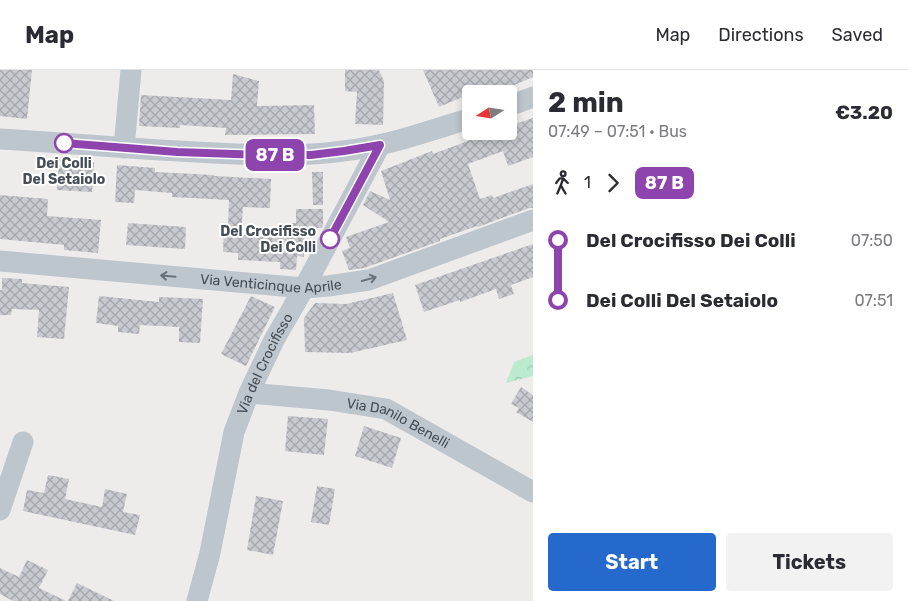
<!DOCTYPE html>
<meta charset="utf-8">
<style>
body{margin:0;font-family:Rubik,sans-serif;background:#f2f2f3;color:#2b2b33;height:100vh;display:flex;flex-direction:column;font-size:19px;white-space:nowrap}
*{box-sizing:border-box;margin:0}
p{font-size:16px;color:#7c7c81}
.icon{flex:none;width:28px;height:28px;fill:none;stroke:currentColor;stroke-width:2;stroke-linecap:round;stroke-linejoin:round}
.map{position:relative;flex:1;overflow:hidden}
.drawer{display:flex;flex-direction:column;background:#fff;width:375px}
.drawer>*{flex:none}
.badge{padding:0 10px;border-radius:8px;font-size:18px;line-height:32px}
.needle{width:32px;rotate:258deg}
.buttons{position:absolute;left:462px;top:15px;display:grid;gap:10px}
.buttons a{display:grid;place-items:center;width:55px;height:55px;border-radius:5px;background:#fff;box-shadow:0 2px 8px #0003;font-size:25px}
.map>.badge{position:absolute;translate:-50% -50%;box-shadow:0 0 0 2px #fff}
.legs{display:flex;align-items:center;gap:8px;height:55px;padding:0 15px;font-size:16px}
.legs p{margin-inline-start:auto}
.headline{display:flex;align-items:center;justify-content:space-between;height:85px;padding:0 15px}
h1{font-size:28px;font-weight:700;line-height:38px}
.action{display:flex;gap:10px;margin-top:auto;padding:10px 15px}
.action a{flex:1;height:58px;border-radius:5px;background:#2669cd;color:#fff;font-size:20px;font-weight:700;line-height:58px;text-align:center}
.action a+a{background:#f2f2f3;color:#2b2b33}
ul{padding:0 15px;list-style:none}
li{display:flex;align-items:center;gap:18px;height:60px;font-size:19px}
li i{display:grid;place-items:center;width:8px;height:100%;margin:0 6px;background:currentColor}
li i::after{content:'';width:12px;height:12px;margin:-6px;border:4px solid;border-radius:50%;background:#fff}
li p{margin-inline-start:auto}
li:first-child i{background:linear-gradient(#0000 50%,currentColor 0)}
li:last-child i{background:linear-gradient(currentColor 50%,#0000 0)}
header{display:flex;align-items:center;gap:30px;box-sizing:border-box;height:70px;padding:0 25px;background:#fff;border-bottom:1px solid #e1e1e2}
header strong{font-size:24px}
nav{display:flex;gap:28px;margin-inline-start:auto;font-size:18px}
main{display:flex;flex:1;min-height:0}
.map>svg:first-child{display:block}
</style>
<header>
<strong>Map</strong>
<nav><a>Map</a><a>Directions</a><a>Saved</a></nav>
</header>
<main>
<div class="map">
<svg width="533" height="531" viewBox="0 0 533 531">
<defs>
<pattern id="park-crowns" width="20" height="18" patternUnits="userSpaceOnUse" patternTransform="scale(1.25)"><rect width="20" height="18" fill="#bbeacf"/><path d="M2 6a3 3 0 1 1 6 0M12 15a3 3 0 1 1 6 0" fill="none" stroke="#a2cab4"/></pattern>
<pattern id="building-cross-hatch" width="8" height="8" patternUnits="userSpaceOnUse" patternTransform="scale(1.25)"><rect width="8" height="8" fill="#c8cad0"/><path d="M0 0l8 8M0 8l8-8" fill="none" stroke="#a4a6ac"/></pattern>
</defs>
<rect width="100%" height="100%" fill="#eeebeb"/>
<path fill="url(#park-crowns)" d="M 533,285 L 533,306 L 506,313 L 514,292 Z"/>
<path fill="url(#building-cross-hatch)" d="M 0,0 L 32,0 L 27,49 L 0,46 Z
M 345,0 L 379,0 L 384,11 L 383,55 L 355,54 L 357,22 L 345,21 Z
M 423,0 L 533,0 L 533,7 L 493,24 L 486,24 L 484,18 L 439,37 Z
M 233,4 L 259,11 L 257,36 L 314,35 L 315,64 L 225,65 L 226,58 L 180,55 L 180,58 L 139,56 L 141,25 L 231,30 Z
M 533,48 L 533,87 L 508,96 L 503,81 L 468,94 L 480,129 L 492,125 L 493,128 L 533,114 L 533,138 L 529,138 L 478,157 L 477,156 L 440,169 L 440,171 L 364,198 L 349,200 L 342,181 L 350,178 L 346,167 L 389,152 L 363,135 L 370,121 L 390,130 L 381,101 L 432,81 L 433,84 L 495,61 L 509,61 L 509,56 Z
M 59,89 L 94,92 L 92,122 L 57,120 Z
M 117,95 L 155,98 L 155,102 L 214,105 L 214,106 L 271,109 L 270,138 L 243,137 L 241,165 L 282,168 L 282,162 L 290,164 L 290,153 L 296,153 L 296,139 L 323,139 L 323,155 L 322,158 L 312,158 L 312,163 L 305,164 L 304,187 L 297,186 L 296,200 L 280,199 L 280,192 L 238,190 L 238,183 L 223,182 L 224,156 L 228,156 L 229,130 L 172,127 L 172,123 L 135,120 L 134,133 L 115,132 Z
M 312,102 L 323,102 L 323,135 L 313,135 Z
M 0,125 L 48,129 L 47,146 L 101,150 L 98,183 L 64,180 L 64,175 L 0,169 Z
M 128,153 L 186,157 L 185,179 L 126,175 Z
M 533,174 L 533,207 L 511,215 L 514,224 L 499,229 L 496,219 L 460,232 L 460,230 L 424,242 L 415,215 Z
M 2,208 L 22,209 L 22,213 L 69,217 L 64,269 L 37,267 L 39,240 L 12,239 L 11,245 L 0,245 L 0,220 L 2,220 Z
M 393,223 L 407,270 L 350,283 L 305,282 L 304,248 L 315,233 L 346,234 Z
M 99,226 L 159,232 L 159,227 L 203,229 L 200,273 L 179,272 L 179,257 L 140,255 L 139,264 L 118,262 L 118,256 L 96,253 Z
M 251,226 L 275,237 L 246,296 L 221,284 Z
M 521,317 L 533,325 L 533,352 L 516,342 L 519,338 L 511,334 Z
M 288,346 L 328,349 L 324,385 L 285,381 Z
M 364,356 L 401,368 L 392,398 L 355,386 Z
M 48,405 L 69,409 L 65,429 L 102,437 L 105,419 L 127,424 L 123,442 L 140,445 L 135,465 L 23,441 L 27,420 L 44,423 Z
M 317,416 L 335,419 L 329,455 L 311,452 Z
M 256,426 L 283,431 L 273,485 L 247,480 Z
M 27,490 L 48,500 L 39,518 L 66,531 L 13,531 L 0,524 L 0,498 L 19,507 Z
M 77,513 L 114,531 L 68,531 Z"/>
<g fill="none" stroke-linecap="round" stroke-linejoin="round">
<g stroke="#bdc5cd" stroke-width="21">
<path d="M 509,36 L 533,27"/>
<path d="M 0,69 C 72,73 143,80 215,83 C 258,85 301,87 343,81 C 387,76 430,61 471,48"/>
<path d="M 124,78 L 131,0"/>
<path id="s1" d="M 0,191 L 304,218 L 328,216 L 369,210 L 533,150"/>
<path id="s2" d="M 249,323 L 329,330 L 386,339 L 533,422"/>
<path d="M 0,440 L 23,372"/>
<path id="s3" d="M 197,531 L 210,483 L 234,362 L 249,323 L 274,270 L 304,218 L 380,75"/>
</g>
</g>
<defs><path id="oneway-shaft" d="M-6 0H5M1.5-3L5.5 0L1.5 3" fill="none" stroke-width="1.6" stroke-linecap="round" stroke-linejoin="round" transform="scale(1.25)"/></defs>
<g stroke="#69727a">
<use href="#oneway-shaft" transform="translate(168 206) rotate(-175)"/>
<use href="#oneway-shaft" transform="translate(369 209) rotate(-15)"/>
</g>
<g fill="none" stroke-linecap="round" stroke-linejoin="round">
<g stroke="#fff" stroke-width="11">
<path id="line-1" d="M 64,73 L 177,82 L 266,85 L 311,85 L 344,81 L 380,75 L 330,169"/>
</g>
<use href="#line-1" stroke="#8e44ad" stroke-width="8"/>
</g>
<g fill="#fff" stroke="#8e44ad" stroke-width="2.5">
<circle cx="64" cy="73" r="9"/>
<circle cx="330" cy="169" r="9"/>
</g>
<g text-anchor="middle" stroke-width="4" stroke-linejoin="round" paint-order="stroke">
<g font-size="14" font-weight="bold" fill="#454e57" stroke="#fff">
<text x="64" y="98">Dei Colli<tspan x="64" dy="16">Del Setaiolo</tspan></text>
<text x="316" y="166" text-anchor="end">Del Crocifisso<tspan x="316" dy="16">Dei Colli</tspan></text>
</g>
<g font-size="14" fill="#454e57" stroke="#fff">
<text dy="5" stroke="none"><textPath href="#s1" startOffset="272">Via Venticinque Aprile</textPath></text>
<text dy="5" stroke="none"><textPath href="#s3" startOffset="248">Via del Crocifisso</textPath></text>
<text dy="5" stroke="none"><textPath href="#s2" startOffset="154">Via Danilo Benelli</textPath></text>
</g>
</g>
</svg>
<div class="buttons">
<a><svg class="needle" viewBox="-14 -14 28 28"><path d="M0-13l5 13h-10z" fill="#e53935"/><path d="M0 13l5-13h-10z" fill="#7c7c81"/></svg></a>
</div>
<b class="badge" style="left:275px;top:85px;background:#8e44ad;color:#fff">87 B</b>
</div>
<section class="drawer">
<div class="headline"><div><h1>2 min</h1><p>07:49 – 07:51 · Bus</p></div><b>€3.20</b></div>
<div class="legs"><svg class="icon" aria-label="walk" viewBox="0 0 24 24"><circle cx="13" cy="4" r="2"/><path d="M13 8l-2 6 4 7M11 14l-3 7M7 12l3-4h3l4 4"/></svg>1<svg class="icon" aria-label="forward" viewBox="0 0 24 24"><path d="M9 5l7 7-7 7"/></svg><b class="badge" style="background:#8e44ad;color:#fff">87 B</b></div>
<ul>
<li><i style="color:#8e44ad"></i><b>Del Crocifisso Dei Colli</b><p>07:50</p></li>
<li><i style="color:#8e44ad"></i><b>Dei Colli Del Setaiolo</b><p>07:51</p></li>
</ul>
<div class="action"><a>Start</a><a>Tickets</a></div>
</section>
</main>
